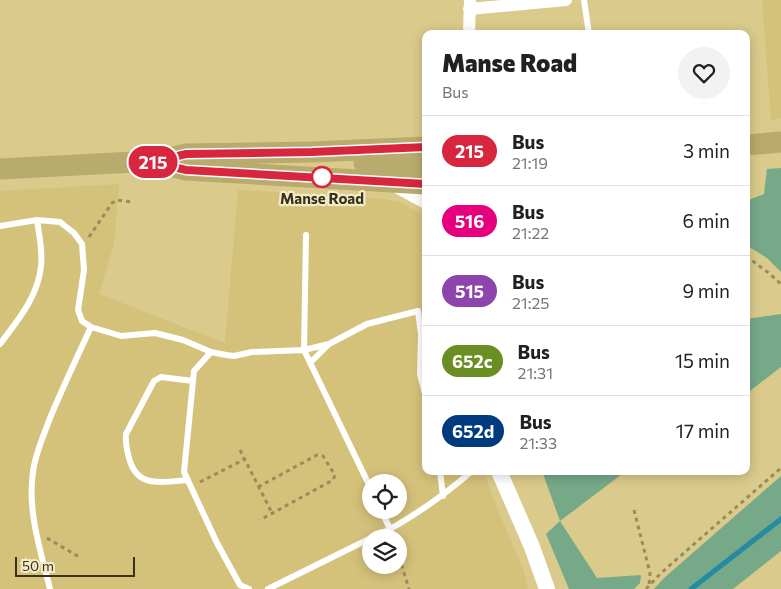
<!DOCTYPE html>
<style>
body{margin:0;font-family:Commissioner,sans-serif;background:#f2f2f2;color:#202124;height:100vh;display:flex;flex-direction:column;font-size:19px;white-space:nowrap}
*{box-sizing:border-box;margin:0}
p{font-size:16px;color:#757577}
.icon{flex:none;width:28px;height:28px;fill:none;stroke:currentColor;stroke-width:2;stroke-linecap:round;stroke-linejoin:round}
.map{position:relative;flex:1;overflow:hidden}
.sheet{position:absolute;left:422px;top:30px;width:328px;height:445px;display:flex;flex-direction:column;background:#fff;border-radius:10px;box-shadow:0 2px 12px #0003}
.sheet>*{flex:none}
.badge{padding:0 10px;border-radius:16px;font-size:18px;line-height:32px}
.fabs{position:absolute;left:362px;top:474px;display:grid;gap:10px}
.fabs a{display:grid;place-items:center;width:45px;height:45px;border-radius:50%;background:#fff;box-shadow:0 2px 12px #0003;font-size:25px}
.scale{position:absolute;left:15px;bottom:12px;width:120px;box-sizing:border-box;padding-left:5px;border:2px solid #383218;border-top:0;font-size:14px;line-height:18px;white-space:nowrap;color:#383218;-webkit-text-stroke:4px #f2ebcc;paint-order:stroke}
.map>.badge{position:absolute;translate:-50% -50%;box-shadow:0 0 0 2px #fff}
.round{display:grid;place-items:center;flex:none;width:52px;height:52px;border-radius:26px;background:#f2f2f2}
.summary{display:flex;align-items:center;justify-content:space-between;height:85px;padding:0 20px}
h1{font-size:24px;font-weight:800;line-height:38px}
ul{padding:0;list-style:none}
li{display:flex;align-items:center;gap:15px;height:70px;padding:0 20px;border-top:1px solid #e0e0e0}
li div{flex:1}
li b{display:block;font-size:19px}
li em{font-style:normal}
li .badge{min-width:55px;font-weight:700;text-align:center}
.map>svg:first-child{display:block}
</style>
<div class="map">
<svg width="781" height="589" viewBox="0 0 781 589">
<rect width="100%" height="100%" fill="#daca8b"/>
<path fill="#d4c27b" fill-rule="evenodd" d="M 762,0 L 781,0 L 781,118 L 771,120 Z
M 119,184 L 114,244 L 99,294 L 225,343 L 238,190 L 278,192 L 309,199 L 330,201 L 354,196 L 398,201 L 420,213 L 426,220 L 426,471 L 484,471 L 494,501 L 523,569 L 528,589 L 0,589 L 0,191 ZM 371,482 L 399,482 L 399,510 L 371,510 ZM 371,538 L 399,538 L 399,565 L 371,565 Z"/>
<path fill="#75a988" d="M 781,168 L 781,272 L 767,258 L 746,245 L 746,201 L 764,194 L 767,169 Z
M 781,314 L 781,367 L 746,394 L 746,319 Z
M 542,471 L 626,471 L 560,521 L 597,578 L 641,575 L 640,583 L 634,589 L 569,589 L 546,534 L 560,521 Z
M 781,476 L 781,551 L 733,589 L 654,589 L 664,578 Z"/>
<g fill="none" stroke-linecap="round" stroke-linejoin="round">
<path stroke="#268aa0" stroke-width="5" d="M 691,589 L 781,519"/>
<path stroke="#988c5c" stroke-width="3" stroke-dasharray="4 4" stroke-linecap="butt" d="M 89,237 L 112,203 L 117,200 L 132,202
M 746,256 L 770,274 L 781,284
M 240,450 L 272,513
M 200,482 L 245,459
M 258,487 L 317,455 L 323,456 L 335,475 L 333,480 L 260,520
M 634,510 L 650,573 L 649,585
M 47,538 L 81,558
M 399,557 L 409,589
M 646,589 L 661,573 L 781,468"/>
<path stroke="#fff" stroke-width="6" d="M 584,0 L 589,34
M 0,226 L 37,220 L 60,222 L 74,233 L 82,244 L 84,270 L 78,310 L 82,321 L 91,327 L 121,336 L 155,333 L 183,340 L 211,352 L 226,355 L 234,356 L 252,352 L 304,350 L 329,344
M 306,235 L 304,350 L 371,489
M 0,344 C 18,320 38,297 41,266 C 43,251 39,235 37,220
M 211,352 L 194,371 L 184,472 L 217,543 L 240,585 L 249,589
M 310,363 L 329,344 L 367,324 L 418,311 L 421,335 L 420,374 L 426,398
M 440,471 L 443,496
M 188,480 C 162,482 137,489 129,458 C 127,450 125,443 126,434 L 154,381 L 161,377 L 193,381
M 381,510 L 390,529
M 373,538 C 409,520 442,497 472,471
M 50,589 C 41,552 27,511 33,472 C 35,454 44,435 50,418 C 63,387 77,357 91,327
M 268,589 L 371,538"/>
<path stroke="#fff" stroke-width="12" d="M 469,9 L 566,0
M 469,34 L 470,0"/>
<path stroke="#fff" stroke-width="16" d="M 393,183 L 426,201
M 499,471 L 532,547 L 547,589"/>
<path stroke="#b9aa6d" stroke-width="21" d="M 746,145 L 781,142
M 155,161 L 186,154 L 312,152 L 426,147
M 364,163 L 426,164
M 0,169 L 134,162 L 153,162 L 186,170 L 426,184"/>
</g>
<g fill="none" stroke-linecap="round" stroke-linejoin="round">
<g stroke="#fff" stroke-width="11">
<path id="line" d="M 426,147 L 312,152 L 186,154 L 153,162 L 186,170 L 426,184"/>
</g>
<use href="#line" stroke="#d7263d" stroke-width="8"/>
</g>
<circle fill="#fff" stroke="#d7263d" stroke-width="2.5" cx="322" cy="177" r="10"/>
<g text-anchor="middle" stroke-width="4.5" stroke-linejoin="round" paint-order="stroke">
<g font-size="15" font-weight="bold" fill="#383218" stroke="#f2ebcc">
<text x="322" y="204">Manse Road</text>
</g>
</g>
</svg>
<div class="fabs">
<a><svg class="icon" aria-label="locate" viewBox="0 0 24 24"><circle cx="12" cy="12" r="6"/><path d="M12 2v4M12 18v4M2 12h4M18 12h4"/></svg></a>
<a><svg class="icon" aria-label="layers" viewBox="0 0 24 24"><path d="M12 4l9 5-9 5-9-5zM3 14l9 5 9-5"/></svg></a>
</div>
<div class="scale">50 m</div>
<b class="badge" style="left:153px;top:162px;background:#d7263d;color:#fff">215</b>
<section class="sheet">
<div class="summary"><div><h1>Manse Road</h1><p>Bus</p></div><a class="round"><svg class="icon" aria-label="heart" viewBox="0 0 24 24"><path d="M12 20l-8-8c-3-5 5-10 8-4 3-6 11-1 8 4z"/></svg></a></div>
<ul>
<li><span class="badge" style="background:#d7263d;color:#fff">215</span><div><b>Bus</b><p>21:19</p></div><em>3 min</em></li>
<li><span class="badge" style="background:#e6007e;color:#fff">516</span><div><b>Bus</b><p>21:22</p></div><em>6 min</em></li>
<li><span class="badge" style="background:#8e44ad;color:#fff">515</span><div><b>Bus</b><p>21:25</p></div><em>9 min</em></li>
<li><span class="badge" style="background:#6b8e23;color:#fff">652c</span><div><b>Bus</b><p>21:31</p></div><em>15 min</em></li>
<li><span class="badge" style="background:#003b80;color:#fff">652d</span><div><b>Bus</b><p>21:33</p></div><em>17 min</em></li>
</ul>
</section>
</div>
